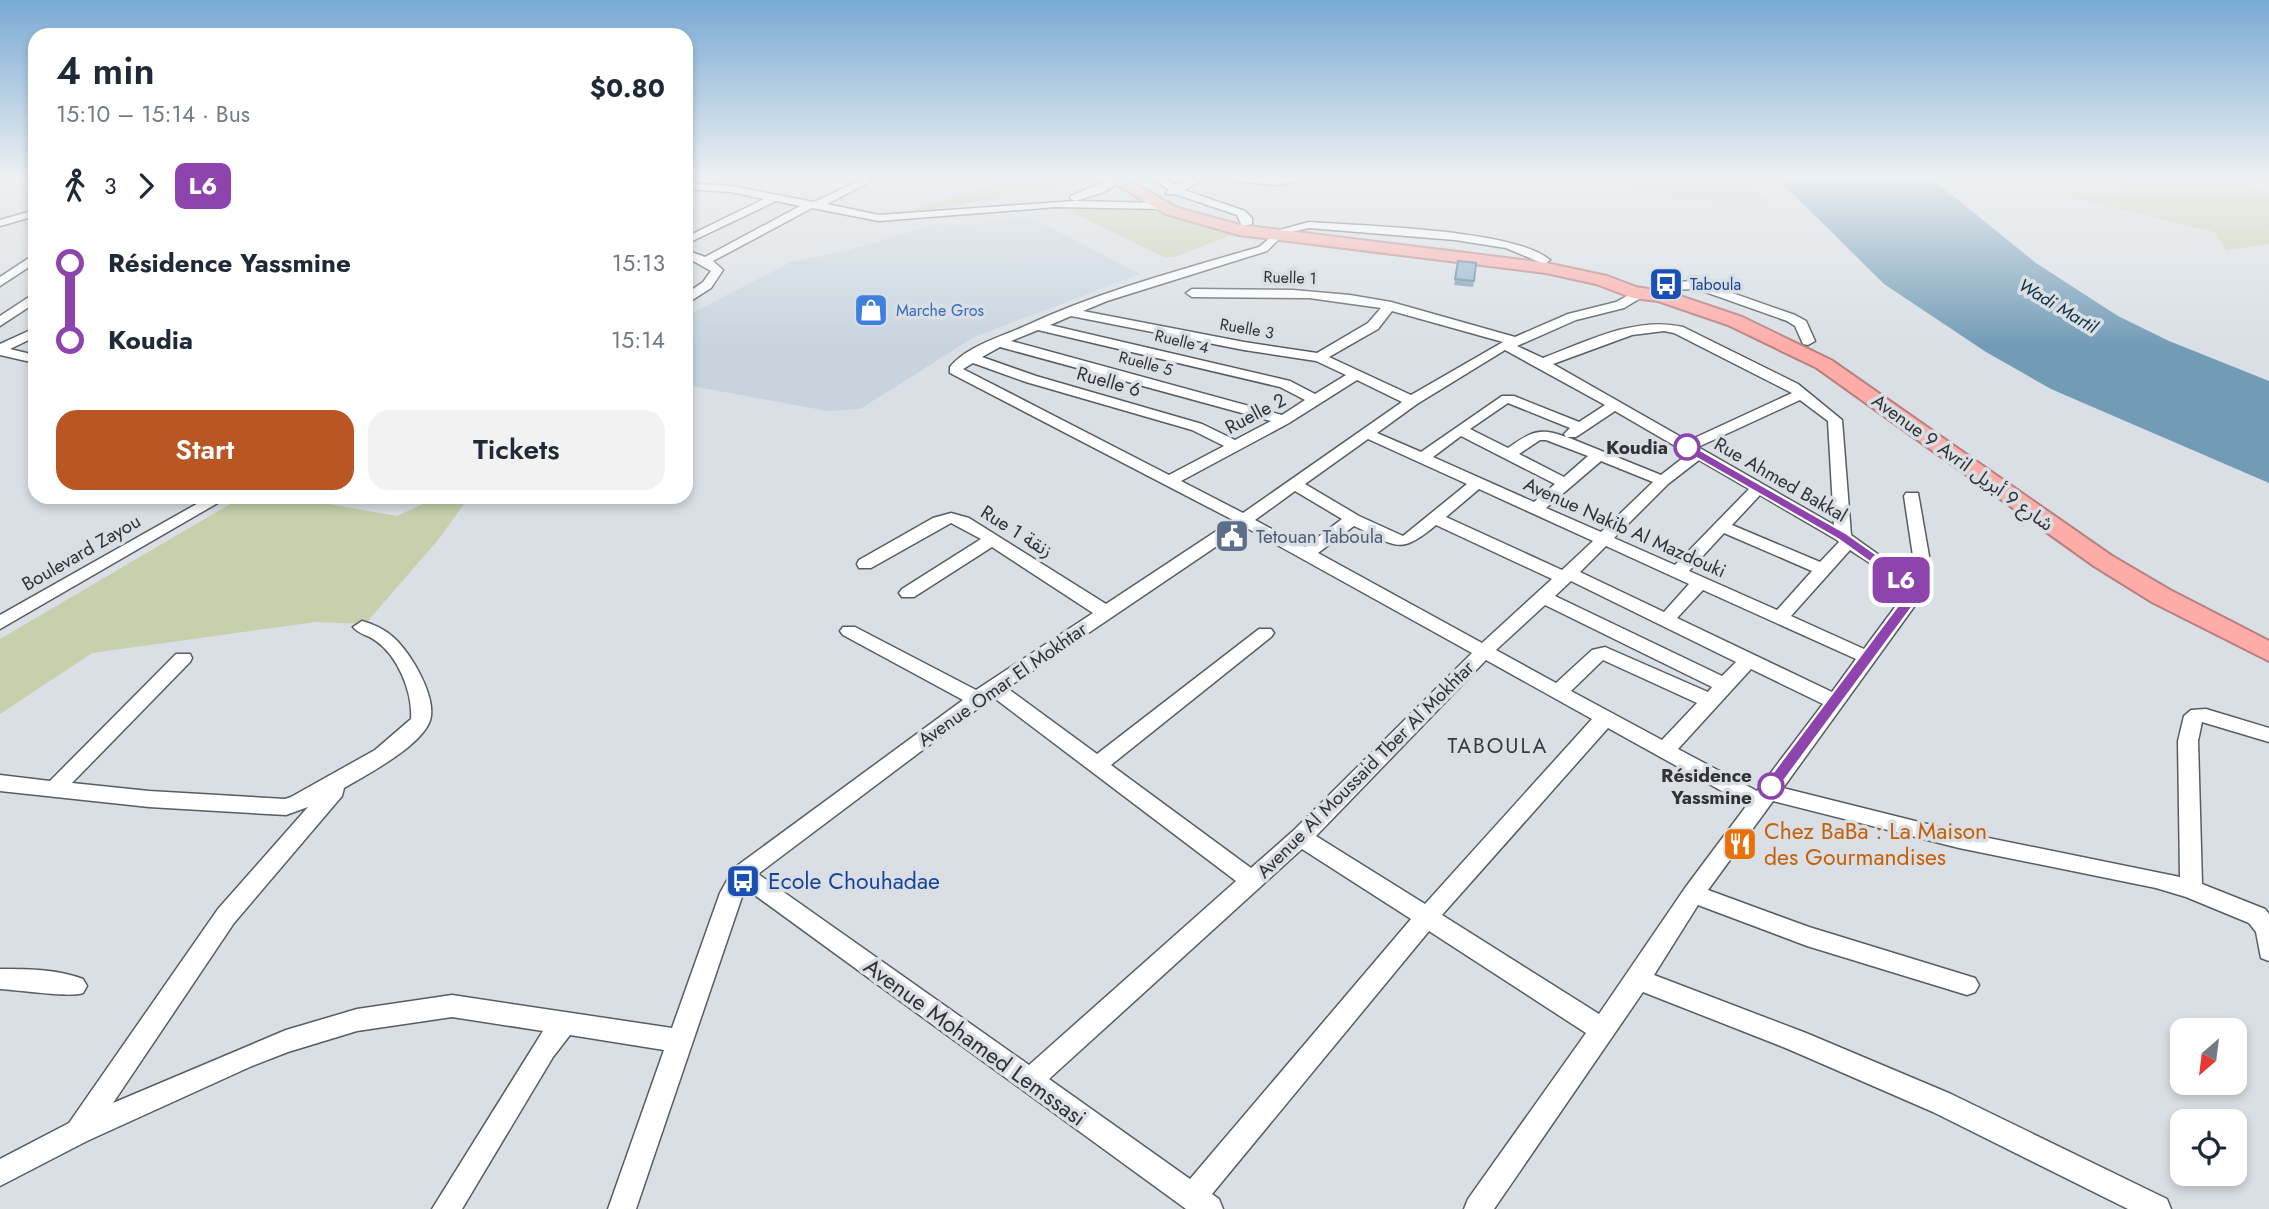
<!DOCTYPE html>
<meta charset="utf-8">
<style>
body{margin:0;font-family:Jost,"Noto Sans Arabic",sans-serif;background:#f2f2f3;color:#1f2937;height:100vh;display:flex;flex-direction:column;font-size:26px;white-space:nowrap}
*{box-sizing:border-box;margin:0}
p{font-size:23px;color:#747a83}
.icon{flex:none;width:38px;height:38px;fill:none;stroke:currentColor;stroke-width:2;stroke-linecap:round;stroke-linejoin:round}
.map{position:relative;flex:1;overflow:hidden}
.panel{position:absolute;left:28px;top:28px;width:665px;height:476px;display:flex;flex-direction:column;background:#fff;border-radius:21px;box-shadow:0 4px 10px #0003}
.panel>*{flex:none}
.badge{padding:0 14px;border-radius:10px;font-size:24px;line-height:46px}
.needle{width:46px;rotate:208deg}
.tools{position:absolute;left:2170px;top:1018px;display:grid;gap:14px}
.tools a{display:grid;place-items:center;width:77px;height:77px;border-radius:14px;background:#fff;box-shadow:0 4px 10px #0003;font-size:35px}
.map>.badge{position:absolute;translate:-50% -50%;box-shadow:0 0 0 4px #fff}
.legs{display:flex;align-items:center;gap:10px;height:77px;padding:0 28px;font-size:23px}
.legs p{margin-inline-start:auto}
.overview{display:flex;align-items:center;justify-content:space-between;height:119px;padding:0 28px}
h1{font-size:38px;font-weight:600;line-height:52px}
.cta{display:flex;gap:14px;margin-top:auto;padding:14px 28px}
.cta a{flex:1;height:80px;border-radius:21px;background:#ba5524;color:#fff;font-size:28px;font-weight:600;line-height:80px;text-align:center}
.cta a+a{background:#f2f2f3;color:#1f2937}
ul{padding:0 28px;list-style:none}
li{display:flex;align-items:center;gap:24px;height:77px;font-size:26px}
li i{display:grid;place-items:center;width:10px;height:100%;margin:0 9px;background:currentColor}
li i::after{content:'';width:18px;height:18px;margin:-9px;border:5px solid;border-radius:50%;background:#fff}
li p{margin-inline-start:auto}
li:first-child i{background:linear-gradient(#0000 50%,currentColor 0)}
li:last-child i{background:linear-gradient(currentColor 50%,#0000 0)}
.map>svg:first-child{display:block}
</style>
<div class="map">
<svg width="2269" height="1209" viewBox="0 0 2269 1209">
<rect width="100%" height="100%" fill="#d9dfe4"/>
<path fill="#c7d4de" d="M 1601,178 L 1743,178 L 1773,204 L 1677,200 L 1606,184 Z
M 1030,217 L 1140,274 L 974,337 L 860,409 L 828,411 L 686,385 L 686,316 L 791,262 L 845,251 L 938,223 L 962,226 Z"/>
<path fill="#c7cfac" d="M 1012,178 L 1091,178 L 1086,184 L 1076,185 L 898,215 Z
M 2094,178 L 2224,178 L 2269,192 L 2269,244 L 2226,250 L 2214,232 L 2044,191 L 2128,191 Z
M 1079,207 L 1156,210 L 1234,234 L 1174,257 L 1164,257 L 1069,211 Z
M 242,497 L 289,497 L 397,516 L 438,497 L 469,497 L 438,540 L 365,624 L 315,622 L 92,653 L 0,714 L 0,639 Z"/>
<path fill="#729bb6" d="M 1777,178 L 1931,178 L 2036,263 L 2118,316 L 2169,341 L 2269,381 L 2269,483 L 2051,389 L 1986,352 L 1884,284 Z"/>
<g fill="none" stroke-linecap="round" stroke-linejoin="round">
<g stroke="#575d61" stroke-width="3">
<path id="minor" d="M 865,178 L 878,178 L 827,204 L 879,215 L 1075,201 L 1070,198 L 1071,196 C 1085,191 1108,178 1120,178 L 1120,181 L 1104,192 L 1075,201 L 1161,203 L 1166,206 L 1161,209 L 1056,207 L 879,221 L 812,208 L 713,261 L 723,270 L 711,288 L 686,304 L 686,294 L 703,282 L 711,271 L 686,257 L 686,250 L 705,257 L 800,206 L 776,201 L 686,244 L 686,237 L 764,199 L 731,192 L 686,189 L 686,183 L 731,186 L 814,202 Z
M 1151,178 L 1163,178 L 1176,185 L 1192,178 L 1205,178 L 1184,190 L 1245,211 L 1252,218 L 1252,224 L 1242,226 L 1237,215 L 1175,194 L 1166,194 L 1168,189 Z
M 1231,178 L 1309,178 L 1276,185 L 1236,181 Z
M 35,210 L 35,216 L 0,226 L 0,220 Z
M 1309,222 C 1361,226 1514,229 1550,260 L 1544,264 L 1506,248 L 1455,240 L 1309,228 L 1282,234 L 1276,231 Z
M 1275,234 L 1281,237 L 1267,251 L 1107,301 L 1083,311 L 1244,342 L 1317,353 L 1368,323 L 1381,308 L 1309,298 L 1192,297 L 1186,293 L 1192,289 L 1293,290 L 1350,295 L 1391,302 L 1515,337 L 1568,314 L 1616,302 L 1640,289 L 1646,293 L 1644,296 L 1624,308 L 1576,320 L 1517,346 L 1543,358 C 1586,342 1635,316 1683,327 L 1798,384 L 1842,420 L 1851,535 L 1897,568 L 1908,562 L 1913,556 L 1904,496 L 1906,493 L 1918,493 L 1929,556 L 1920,570 L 1907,576 L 1916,592 L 1916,604 L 1783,788 L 1959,832 L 2180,877 L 2178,741 L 2184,716 L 2191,710 L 2206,709 L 2269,728 L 2269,742 L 2202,722 L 2198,741 L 2202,884 L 2265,909 L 2269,914 L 2269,961 L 2261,958 L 2256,932 L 2249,923 L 2186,897 L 2156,888 L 1959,848 L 1773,801 L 1708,890 L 1809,927 L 1975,978 L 1979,985 L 1975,992 L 1967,995 L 1807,946 L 1698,905 L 1654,975 L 1806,1033 L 1951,1094 L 2167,1199 L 2171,1209 L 2128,1209 L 1933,1112 L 1788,1049 L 1643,992 L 1494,1209 L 1464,1209 L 1468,1199 L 1586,1033 L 1429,931 L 1212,1194 L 1219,1199 L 1223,1209 L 1186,1209 L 745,888 L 636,1209 L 608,1209 L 664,1050 L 570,1035 L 553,1057 L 462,1209 L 432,1209 L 543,1031 L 452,1017 L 357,1031 L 288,1052 L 252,1066 L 87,1141 L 0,1186 L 0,1159 L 69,1123 L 218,909 L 308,807 L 286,815 L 149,807 L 0,791 L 0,775 L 50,781 L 176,654 L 190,654 L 192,658 L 190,662 L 72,783 L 149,791 L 285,799 L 291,797 L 375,750 L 411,719 C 413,693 398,656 376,641 C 369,635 358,634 353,627 L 362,621 C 388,628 401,642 415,665 C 423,679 433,699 431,716 C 428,743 366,775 344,788 L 342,796 L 234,923 L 113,1103 L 286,1030 L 357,1009 L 452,995 L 672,1028 L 720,893 L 734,868 L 963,700 L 843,635 L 840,631 L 843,627 L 855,627 L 976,690 L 1093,613 L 992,547 L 914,597 L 902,597 L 899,593 L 902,589 L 981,539 L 951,523 L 871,568 L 859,568 L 857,564 L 859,560 L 933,518 L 951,513 L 969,518 L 1106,604 L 1233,520 L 950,373 L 950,367 C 967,346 1001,337 1025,326 C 1098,292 1180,270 1259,247 ZM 1392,311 L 1503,342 L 1411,395 L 1329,357 L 1378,329 ZM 1071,316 L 1244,350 L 1316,361 L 1346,375 L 1315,394 L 1290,381 L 1050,325 ZM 1038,330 L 1280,387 L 1305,400 L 1282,415 L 1011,341 ZM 1664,331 L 1674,333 L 1792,393 L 1688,441 L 1553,364 L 1632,335 ZM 1000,347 L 1271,421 L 1235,440 L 1202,424 L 1036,376 L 982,357 ZM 1505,350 L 1605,405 L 1579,422 L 1514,396 L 1502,396 L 1421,452 L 1377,433 L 1417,404 ZM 973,363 L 1026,382 L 1192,430 L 1224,446 L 1169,475 L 963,369 ZM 1357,380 L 1402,402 L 1243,513 L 1181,481 L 1289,423 ZM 1800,400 L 1828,421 L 1834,525 L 1698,447 ZM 1508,403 L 1570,428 L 1564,434 L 1566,437 C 1538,426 1530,433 1508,448 L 1470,429 ZM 1615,411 L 1682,450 L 1688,454 L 1661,475 L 1567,437 L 1576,437 ZM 1461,436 L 1555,484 L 1534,502 L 1433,457 ZM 1368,439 L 1467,484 L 1403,536 L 1359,516 L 1305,484 ZM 1540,440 L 1546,440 L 1588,456 L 1564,477 L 1519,454 ZM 1699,460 L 1749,489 L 1675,565 L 1614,538 L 1668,484 ZM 1601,461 L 1653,482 L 1601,532 L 1546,508 ZM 1479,489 L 1593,541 L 1562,570 L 1446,517 ZM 1295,491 L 1342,519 L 1305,547 L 1255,520 ZM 1760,495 L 1837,540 L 1839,542 L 1820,562 L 1732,525 ZM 1436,525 L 1552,579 L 1482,643 L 1318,553 L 1354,526 C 1396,545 1398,557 1436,525 ZM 1245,527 L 1472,653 L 1293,831 L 1251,868 L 1111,765 L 1271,637 L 1274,633 L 1271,629 L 1259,629 L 1097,754 L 1007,688 ZM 1724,533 L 1812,571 L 1777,610 L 1689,571 ZM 1606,546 L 1689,584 L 1664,612 L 1580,572 ZM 1850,550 C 1868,563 1901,577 1898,603 L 1864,649 L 1791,616 ZM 1571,581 L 1736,662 L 1722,676 L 1555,596 ZM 1703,590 L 1856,659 L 1832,692 L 1677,618 ZM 1545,605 L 1712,687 L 1708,692 L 1605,647 L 1592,650 L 1556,683 L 1496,650 ZM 1486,660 L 1592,719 L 1425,904 L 1316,836 ZM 1603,660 L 1697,703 L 1662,740 L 1571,691 ZM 1751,669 L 1823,704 L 1757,791 L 1678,749 ZM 993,697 L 1236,881 L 1029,1065 L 758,874 ZM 1608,728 L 1747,805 L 1685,888 L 1599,1014 L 1442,915 ZM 1302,849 L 1411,919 L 1190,1179 L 1049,1079 Z
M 35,254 L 35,263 L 0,286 L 0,277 Z
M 1698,281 L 1795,315 L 1806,321 L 1815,341 L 1808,345 L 1803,344 L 1795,326 L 1787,321 L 1697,289 L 1666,290 L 1660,286 L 1666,282 Z
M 35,293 L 35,303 L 0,326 L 0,316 Z
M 35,328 L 35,337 L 10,349 L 35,355 L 35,363 L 0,355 L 0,344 Z
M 209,497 L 228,497 L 0,629 L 0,615 Z
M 0,969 C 27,969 57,969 83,979 L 87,986 L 83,993 C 70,998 19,990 0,989 Z"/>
</g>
<g stroke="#b6817f" stroke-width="4">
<path id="highway" d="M 1105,178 L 1124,178 L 1178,208 L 1240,225 L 1546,263 L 1607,276 L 1636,287 L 1668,292 L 1742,317 L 1831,360 L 2112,556 L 2170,590 L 2269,641 L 2269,661 L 2152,602 L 2094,566 L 1817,368 L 1728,325 L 1658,301 L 1633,298 L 1596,284 L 1546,273 L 1239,235 L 1166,214 Z"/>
</g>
<use href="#minor" fill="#fff" fill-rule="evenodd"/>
<use href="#highway" fill="#feaca8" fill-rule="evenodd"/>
</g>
<path fill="#789ab3" d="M 1458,261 L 1476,263 L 1473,287 L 1454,285 Z"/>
<path fill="#8bb3d0" stroke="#617d92" stroke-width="2" d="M 1458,261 L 1476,263 L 1474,281 L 1455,279 Z"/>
<linearGradient id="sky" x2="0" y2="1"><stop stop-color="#79aad4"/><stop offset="0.51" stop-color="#eef1f3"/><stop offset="1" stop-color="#eef1f3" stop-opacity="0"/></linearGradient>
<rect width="2269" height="347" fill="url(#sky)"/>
<path fill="#8e44ad" stroke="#fff" stroke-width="2" d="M 1683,445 L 1691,445 L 1847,534 L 1901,572 L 1913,590 L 1912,607 L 1777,790 L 1771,792 L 1763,786 L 1766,782 L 1900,603 L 1900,590 L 1891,577 L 1838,539 L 1683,450 Z"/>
<defs>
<g id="bus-square" transform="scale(1.75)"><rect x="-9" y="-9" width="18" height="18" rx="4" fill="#1a4fb4" stroke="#d9dfe4"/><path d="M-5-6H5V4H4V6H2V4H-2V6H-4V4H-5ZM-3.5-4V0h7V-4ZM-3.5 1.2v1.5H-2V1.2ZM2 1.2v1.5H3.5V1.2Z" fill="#fff"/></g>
<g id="shop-square" transform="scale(1.75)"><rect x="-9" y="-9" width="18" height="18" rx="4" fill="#3f7fe0" stroke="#d9dfe4"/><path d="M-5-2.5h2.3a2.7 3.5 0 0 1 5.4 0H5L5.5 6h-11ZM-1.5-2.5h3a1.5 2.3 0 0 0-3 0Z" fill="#fff"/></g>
<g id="civic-square" transform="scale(1.75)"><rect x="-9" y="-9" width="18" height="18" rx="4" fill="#5c6f8a" stroke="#d9dfe4"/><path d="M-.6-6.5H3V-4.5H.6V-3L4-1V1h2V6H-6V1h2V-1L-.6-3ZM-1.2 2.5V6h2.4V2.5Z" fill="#fff"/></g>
<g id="restaurant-square" transform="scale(1.75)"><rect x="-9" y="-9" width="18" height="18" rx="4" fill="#e8710a" stroke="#d9dfe4"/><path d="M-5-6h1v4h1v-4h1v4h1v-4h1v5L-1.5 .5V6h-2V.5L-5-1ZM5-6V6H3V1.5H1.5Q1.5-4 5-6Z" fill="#fff"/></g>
</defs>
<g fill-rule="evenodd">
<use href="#bus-square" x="1666" y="284"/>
<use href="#shop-square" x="871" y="310"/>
<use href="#civic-square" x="1232" y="536"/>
<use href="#restaurant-square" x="1740" y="844"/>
<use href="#bus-square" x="743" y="881"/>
</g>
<g fill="#fff" stroke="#8e44ad" stroke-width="3.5">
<circle cx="1687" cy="447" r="12"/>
<circle cx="1771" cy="786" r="12"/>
</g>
<g text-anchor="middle" stroke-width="7" stroke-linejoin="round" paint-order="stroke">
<g font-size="16" fill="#303234" stroke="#d9dfe4">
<text transform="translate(1290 277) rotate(2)" y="6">Ruelle 1</text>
<text transform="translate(1247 328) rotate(10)" y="6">Ruelle 3</text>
<text transform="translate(1182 341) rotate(14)" y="6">Ruelle 4</text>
<text transform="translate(1146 363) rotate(15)" y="6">Ruelle 5</text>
</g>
<g font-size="16" fill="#164399" stroke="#d9dfe4" text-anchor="start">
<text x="1690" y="290">Taboula</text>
</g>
<g font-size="16" fill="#366cbe" stroke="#d9dfe4" text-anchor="start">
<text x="896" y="316">Marche Gros</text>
</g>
<g font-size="18" font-style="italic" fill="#0d3044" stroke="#d9dfe4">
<text transform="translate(2058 306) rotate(31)" y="6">Wadi Martil</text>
</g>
<g font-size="19" fill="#303234" stroke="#d9dfe4">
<text transform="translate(1109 381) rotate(16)" y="7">Ruelle 6</text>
<text transform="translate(1255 413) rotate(-28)" y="7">Ruelle 2</text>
<text transform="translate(1963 462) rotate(36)" y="7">Avenue 9 Avril شارع 9 أبريل</text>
<text transform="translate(1781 479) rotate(30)" y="7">Rue Ahmed Bakkal</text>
<text transform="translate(1625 527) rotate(24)" y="7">Avenue Nakib Al Mazdouki</text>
<text transform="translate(1017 531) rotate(32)" y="7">Rue 1 زنقة</text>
<text transform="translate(81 552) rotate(-30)" y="7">Boulevard Zayou</text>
<text transform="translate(1002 684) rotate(-35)" y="7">Avenue Omar El Mokhtar</text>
<text transform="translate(1365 769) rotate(-45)" y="7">Avenue Al Moussaid Tber Al Mokhtar</text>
</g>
<g font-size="19" font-weight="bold" fill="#303234" stroke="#d9dfe4" text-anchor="end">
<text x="1668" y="454">Koudia</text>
<text x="1752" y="782">Résidence<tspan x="1752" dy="22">Yassmine</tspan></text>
</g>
<g font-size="19" fill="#4e5e75" stroke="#d9dfe4" text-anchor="start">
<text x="1256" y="543">Tetouan Taboula</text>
</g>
<g font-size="21" letter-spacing="2" fill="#353a3e" stroke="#d9dfe4">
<text x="1498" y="753">TABOULA</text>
</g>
<g font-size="23" fill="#c56008" stroke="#d9dfe4" text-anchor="start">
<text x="1764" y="839">Chez BaBa : La Maison<tspan x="1764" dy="26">des Gourmandises</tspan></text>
</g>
<g font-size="23" fill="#164399" stroke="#d9dfe4" text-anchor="start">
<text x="768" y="889">Ecole Chouhadae</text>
</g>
<g font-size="23" fill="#303234" stroke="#d9dfe4">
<text transform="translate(975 1042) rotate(36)" y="8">Avenue Mohamed Lemssasi</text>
</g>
</g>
</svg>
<div class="tools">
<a><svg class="needle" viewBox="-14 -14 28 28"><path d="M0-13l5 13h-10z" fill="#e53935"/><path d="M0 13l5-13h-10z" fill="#747a83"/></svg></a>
<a><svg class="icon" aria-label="locate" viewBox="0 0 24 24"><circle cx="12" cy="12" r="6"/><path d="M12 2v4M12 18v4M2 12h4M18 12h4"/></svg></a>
</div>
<b class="badge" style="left:1901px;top:580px;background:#8e44ad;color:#fff">L6</b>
<section class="panel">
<div class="overview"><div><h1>4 min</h1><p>15:10 – 15:14 · Bus</p></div><b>$0.80</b></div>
<div class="legs"><svg class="icon" aria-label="walk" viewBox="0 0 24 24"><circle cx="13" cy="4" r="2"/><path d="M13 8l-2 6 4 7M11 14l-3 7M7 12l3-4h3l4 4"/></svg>3<svg class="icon" aria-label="forward" viewBox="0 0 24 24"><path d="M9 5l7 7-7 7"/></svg><b class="badge" style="background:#8e44ad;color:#fff">L6</b></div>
<ul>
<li><i style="color:#8e44ad"></i><b>Résidence Yassmine</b><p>15:13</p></li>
<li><i style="color:#8e44ad"></i><b>Koudia</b><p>15:14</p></li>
</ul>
<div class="cta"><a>Start</a><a>Tickets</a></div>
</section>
</div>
